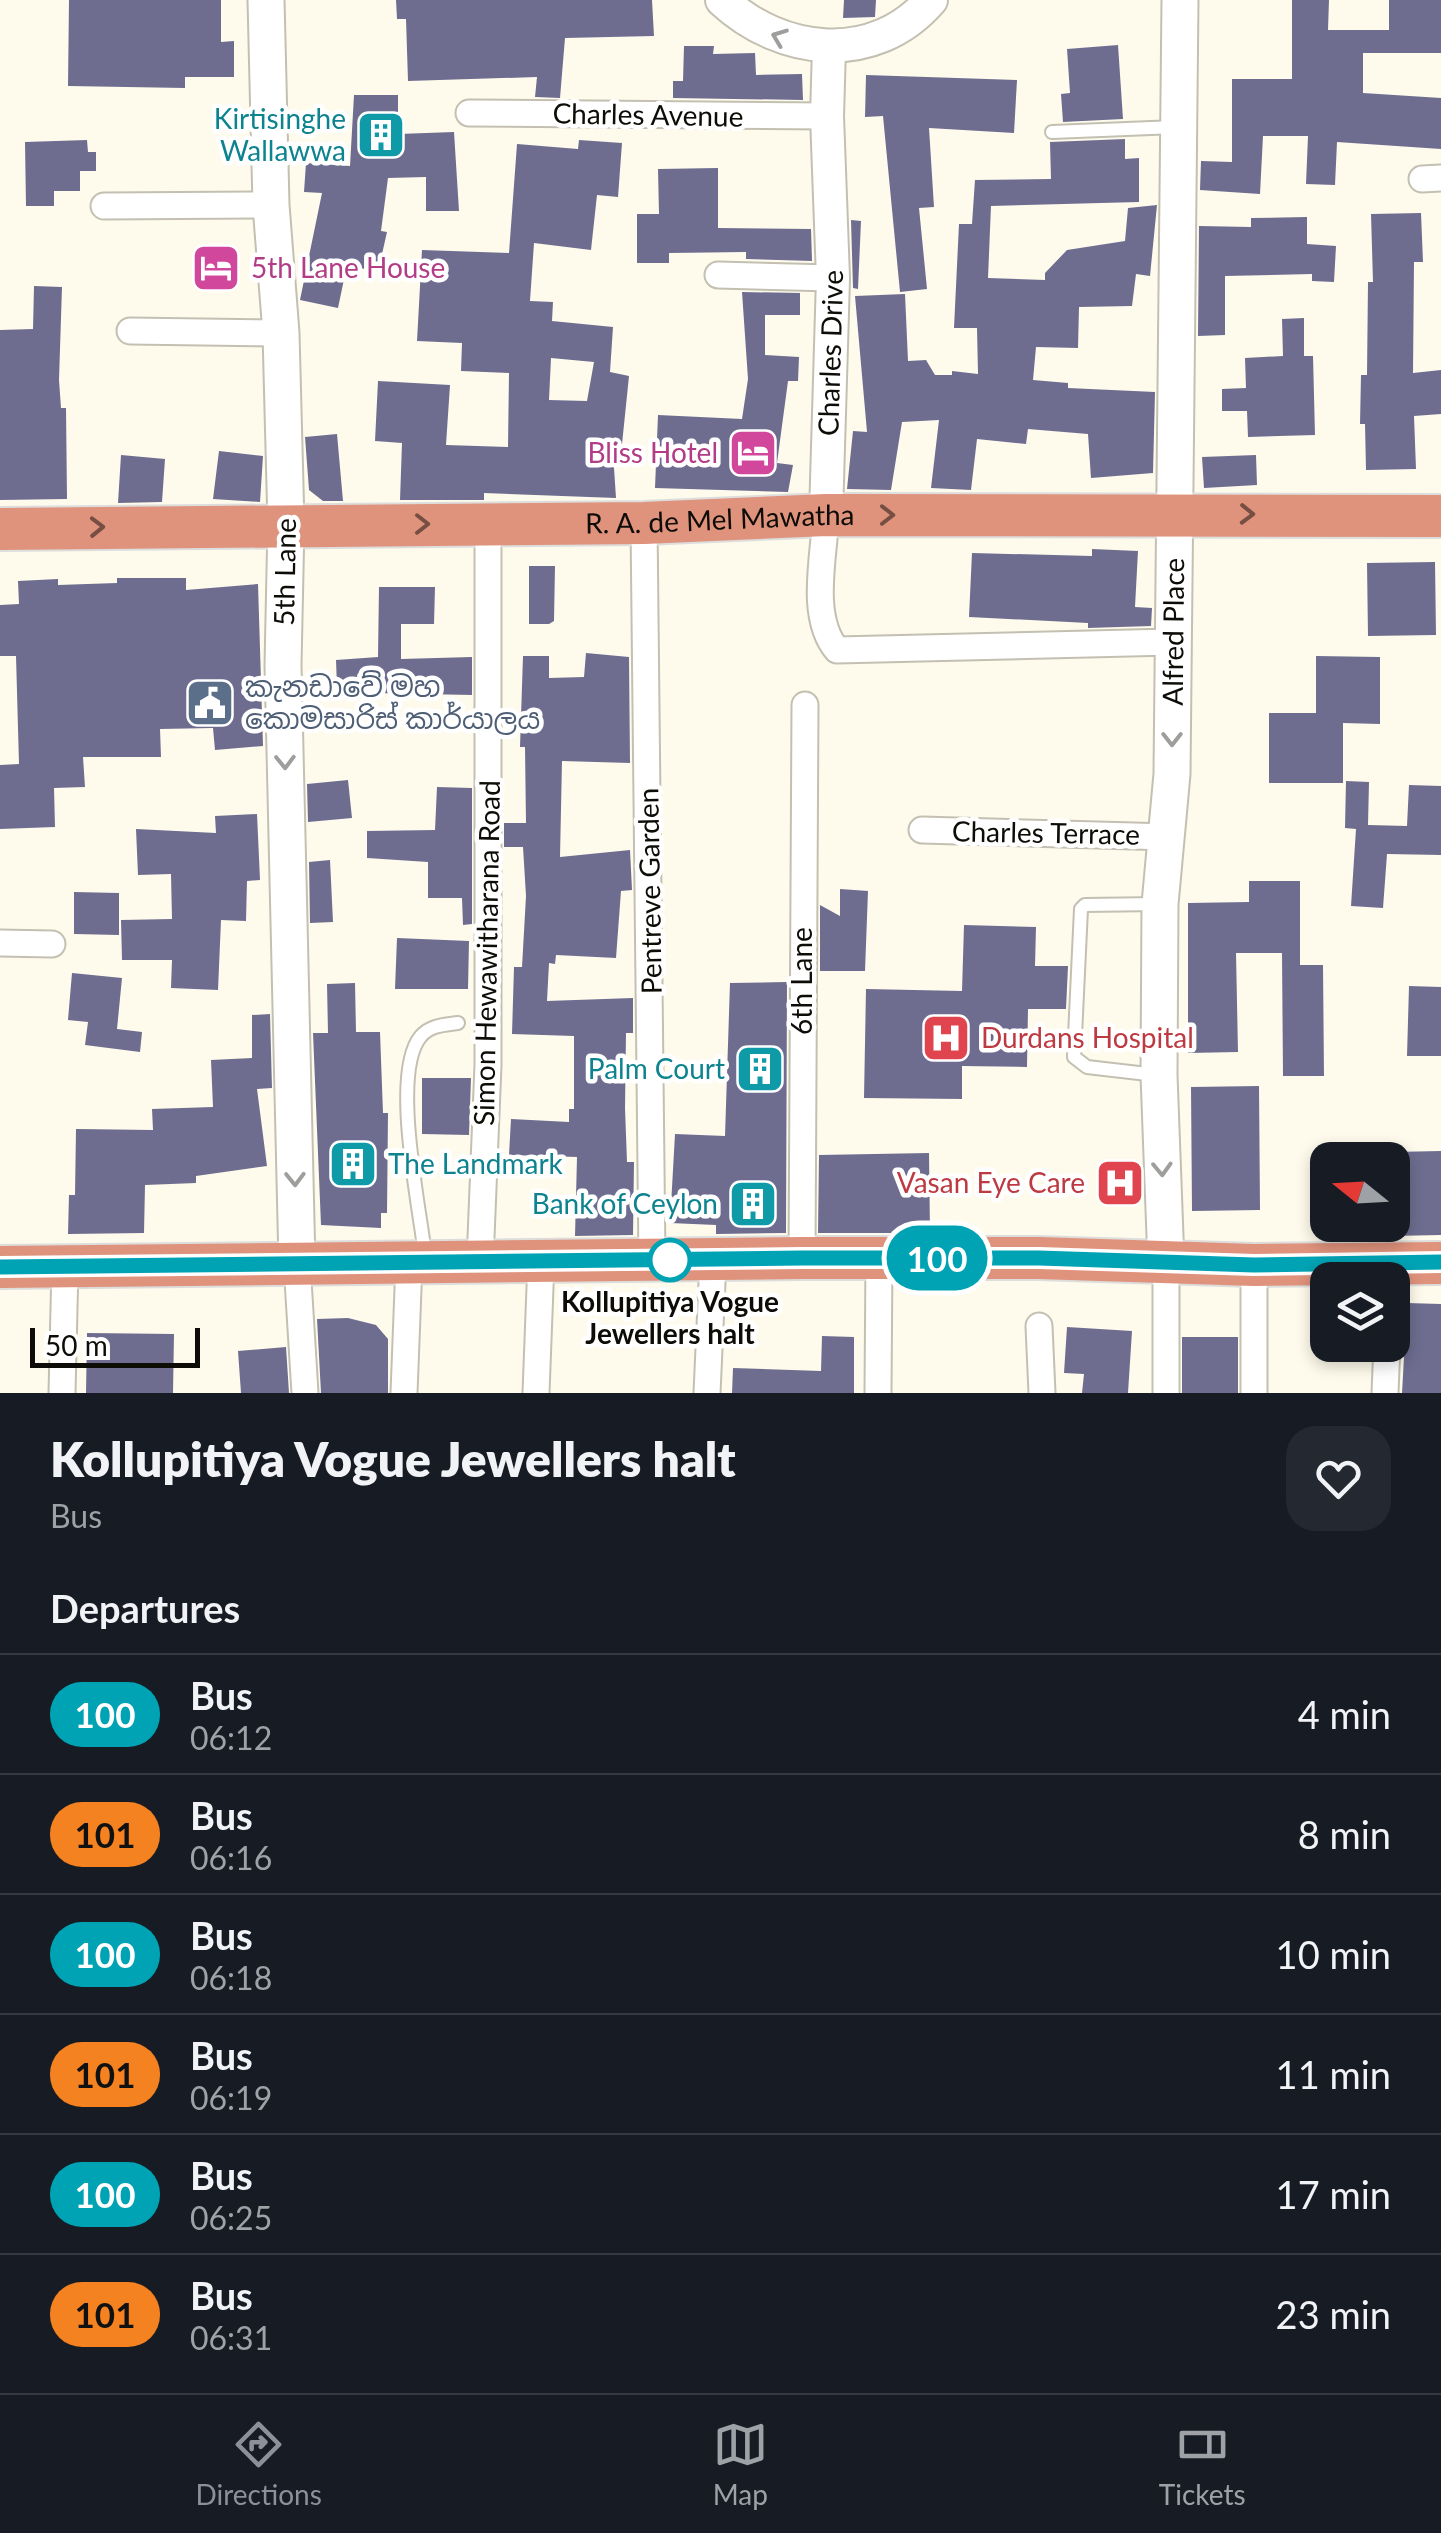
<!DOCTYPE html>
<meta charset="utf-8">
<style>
body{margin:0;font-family:Lato,"Noto Sans Sinhala",sans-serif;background:#242831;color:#f1f3f6;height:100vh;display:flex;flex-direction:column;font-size:38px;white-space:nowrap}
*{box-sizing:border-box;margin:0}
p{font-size:32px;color:#9ea1a6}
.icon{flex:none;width:55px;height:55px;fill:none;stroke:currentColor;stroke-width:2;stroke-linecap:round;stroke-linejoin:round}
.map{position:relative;height:1393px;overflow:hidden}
.details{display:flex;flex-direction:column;background:#171b24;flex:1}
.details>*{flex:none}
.badge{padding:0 20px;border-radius:32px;font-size:35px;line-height:65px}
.needle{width:65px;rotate:288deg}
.controls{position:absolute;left:1310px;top:1142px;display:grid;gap:20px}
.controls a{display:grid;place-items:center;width:100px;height:100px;border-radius:20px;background:#171b24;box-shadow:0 5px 15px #0003;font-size:50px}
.scale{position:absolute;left:30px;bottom:25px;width:170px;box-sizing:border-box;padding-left:10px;border:5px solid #0d0c07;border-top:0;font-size:28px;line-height:35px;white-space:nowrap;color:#0d0c07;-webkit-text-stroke:8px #fff;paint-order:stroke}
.map>.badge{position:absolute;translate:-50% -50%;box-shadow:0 0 0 5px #fff}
h2{padding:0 50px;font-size:38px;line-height:90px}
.round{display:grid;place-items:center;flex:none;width:105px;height:105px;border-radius:30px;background:#242831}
.overview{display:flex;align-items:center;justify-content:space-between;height:170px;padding:0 50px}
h1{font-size:48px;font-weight:800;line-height:75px}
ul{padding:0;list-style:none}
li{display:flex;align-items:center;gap:30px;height:120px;padding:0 50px;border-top:2px solid #363941}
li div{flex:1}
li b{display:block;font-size:38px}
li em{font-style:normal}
li .badge{min-width:110px;font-weight:700;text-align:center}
.tabs{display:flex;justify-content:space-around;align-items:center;height:140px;border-top:2px solid #363941;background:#171b24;font-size:28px;color:#9ea1a6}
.tabs a{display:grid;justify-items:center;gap:5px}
.tabs .on{color:#8c9099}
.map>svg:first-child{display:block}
</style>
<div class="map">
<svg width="1441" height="1393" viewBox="0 0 1441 1393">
<rect width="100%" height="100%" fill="#fefbec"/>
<path fill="#6e6d90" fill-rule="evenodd" d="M 69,0 L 221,0 L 221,42 L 234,41 L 234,77 L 185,77 L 185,88 L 68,86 Z
M 396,0 L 652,0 L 654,36 L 565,38 L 560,98 L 535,97 L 537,77 L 408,81 L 406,19 L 397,19 Z
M 844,0 L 876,0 L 875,17 L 843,18 Z
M 1292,0 L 1329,0 L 1328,30 L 1389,30 L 1389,0 L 1441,0 L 1441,53 L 1363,53 L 1363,93 L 1441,98 L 1441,149 L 1337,142 L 1335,185 L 1306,184 L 1308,136 L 1263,136 L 1260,194 L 1200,190 L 1201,161 L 1232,162 L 1232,79 L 1292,79 Z
M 1118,45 L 1123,119 L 1063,122 L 1061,94 L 1070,93 L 1067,49 Z
M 684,46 L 714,46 L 713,54 L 755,53 L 756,75 L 802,74 L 803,100 L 673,98 L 673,81 L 683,81 Z
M 866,75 L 1017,80 L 1014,133 L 929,128 L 934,207 L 919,208 L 927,289 L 900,292 L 883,116 L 865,117 Z
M 354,95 L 398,95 L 398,134 L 454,132 L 459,211 L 426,211 L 426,177 L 388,178 L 381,231 L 387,232 L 378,272 L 347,265 L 338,308 L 300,300 L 322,193 L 304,192 L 306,163 L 350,166 Z
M 1125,139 L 1125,159 L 1139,158 L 1139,202 L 991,206 L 988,278 L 1045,280 L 1045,273 L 1067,250 L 1125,241 L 1128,208 L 1157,205 L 1150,276 L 1136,274 L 1132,306 L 1079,307 L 1078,348 L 1036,347 L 1033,380 L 1068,383 L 1068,388 L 1155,392 L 1153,473 L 1091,478 L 1088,434 L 1028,429 L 1026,444 L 977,439 L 971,490 L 931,488 L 939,420 L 902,422 L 891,490 L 847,489 L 853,431 L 867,432 L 855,296 L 905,294 L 908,361 L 926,360 L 935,375 L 952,375 L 952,371 L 978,374 L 977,328 L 954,328 L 959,224 L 972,224 L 975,180 L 1051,179 L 1050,142 Z
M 87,140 L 88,152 L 96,152 L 96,171 L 80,171 L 80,191 L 54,191 L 54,206 L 26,206 L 25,142 Z
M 579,140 L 622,143 L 618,197 L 597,195 L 591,250 L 534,243 L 530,301 L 553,302 L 552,321 L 613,327 L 610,372 L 629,376 L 621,454 L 613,453 L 616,498 L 484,493 L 484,500 L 400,500 L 402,443 L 375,441 L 378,381 L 450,385 L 446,445 L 508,447 L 509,373 L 461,371 L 462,343 L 417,341 L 422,250 L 509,253 L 517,144 L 578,149 ZM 551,358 L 594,362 L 587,401 L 549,400 Z
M 718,168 L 718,228 L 811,229 L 812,261 L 746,259 L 746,252 L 669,253 L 669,263 L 637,263 L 637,214 L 659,214 L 658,169 Z
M 1421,213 L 1423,262 L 1414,262 L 1413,373 L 1441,370 L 1441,414 L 1414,416 L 1416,469 L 1366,470 L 1365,424 L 1360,424 L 1361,375 L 1367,375 L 1368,282 L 1373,282 L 1371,214 Z
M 1307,217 L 1307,244 L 1336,246 L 1334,282 L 1312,281 L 1312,274 L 1225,276 L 1225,335 L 1198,336 L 1199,226 L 1251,227 L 1251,218 Z
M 851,220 L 861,221 L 858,289 L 853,288 Z
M 34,286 L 62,287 L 59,380 L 61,408 L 66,408 L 67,499 L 0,500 L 0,330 L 33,329 Z
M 742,292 L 800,293 L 800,315 L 765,315 L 765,355 L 799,357 L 798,381 L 788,381 L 777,463 L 793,465 L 788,492 L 655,488 L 658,415 L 742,419 L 748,379 Z
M 1304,318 L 1304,356 L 1313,356 L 1315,435 L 1248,437 L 1247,411 L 1222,411 L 1222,389 L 1246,388 L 1245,358 L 1283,356 L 1282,319 Z
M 337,434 L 343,501 L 323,501 L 309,490 L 305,437 Z
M 219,451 L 263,456 L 260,502 L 213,499 Z
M 121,455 L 165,459 L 162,502 L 118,503 Z
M 1256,455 L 1257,485 L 1204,488 L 1202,457 Z
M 1092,549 L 1138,551 L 1135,607 L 1152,608 L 1151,626 L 1088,628 L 1088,623 L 969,617 L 972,553 L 1092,556 Z
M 1435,562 L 1436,635 L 1368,636 L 1367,563 Z
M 529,566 L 555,566 L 554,621 L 549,624 L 529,624 Z
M 117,578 L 186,578 L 186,590 L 258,584 L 263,746 L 215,750 L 213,728 L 160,729 L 161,757 L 83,757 L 85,787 L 54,788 L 55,827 L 0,829 L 0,765 L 19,764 L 16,656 L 0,656 L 0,605 L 19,604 L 18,581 L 58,579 L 58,585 L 117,583 Z
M 379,587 L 435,587 L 434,624 L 401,624 L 401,659 L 472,657 L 472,695 L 373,693 L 373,687 L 337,687 L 336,660 L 378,657 Z
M 586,653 L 629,657 L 630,763 L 562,761 L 560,857 L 630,850 L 632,890 L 621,891 L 616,958 L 556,955 L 555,964 L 549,963 L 547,1001 L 633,998 L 633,1033 L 626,1033 L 625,1108 L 627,1162 L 634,1162 L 633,1235 L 575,1236 L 577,1157 L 509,1155 L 511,1119 L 569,1122 L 569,1109 L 574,1109 L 574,1036 L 512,1034 L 514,967 L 522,967 L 526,896 L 523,847 L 504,847 L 504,823 L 526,823 L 525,747 L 520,747 L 523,656 L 549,656 L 549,678 L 584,677 Z
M 1316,656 L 1380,657 L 1380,724 L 1343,723 L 1343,783 L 1269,783 L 1269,713 L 1316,713 Z
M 348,780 L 352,818 L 308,822 L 307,784 Z
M 1346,781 L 1369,782 L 1368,825 L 1407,826 L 1409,785 L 1441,786 L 1441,855 L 1387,854 L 1383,908 L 1351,906 L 1356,829 L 1345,828 Z
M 437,787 L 472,788 L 472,924 L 463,925 L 462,898 L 428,898 L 428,862 L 367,858 L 367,831 L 435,830 Z
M 257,814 L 260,880 L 247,881 L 246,921 L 221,920 L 218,990 L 171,988 L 172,960 L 122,960 L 121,920 L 172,919 L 171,874 L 138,875 L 136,829 L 216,833 L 215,816 Z
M 330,860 L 333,922 L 310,923 L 309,862 Z
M 1249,881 L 1300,881 L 1300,965 L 1323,965 L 1324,1076 L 1283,1076 L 1282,953 L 1236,953 L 1238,1052 L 1188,1053 L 1188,903 L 1249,902 Z
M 840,889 L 868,891 L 865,971 L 820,971 L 820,905 L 840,916 Z
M 74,892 L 119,893 L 119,935 L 74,934 Z
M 964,925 L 1036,927 L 1035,966 L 1068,966 L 1066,1009 L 1028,1009 L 1027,1067 L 962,1066 L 962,1099 L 864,1098 L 866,989 L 962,991 Z
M 397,938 L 469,941 L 468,989 L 395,989 Z
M 72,973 L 122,978 L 117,1029 L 142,1032 L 140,1052 L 85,1045 L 88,1022 L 68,1020 Z
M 787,982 L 786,1233 L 716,1234 L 716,1225 L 670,1223 L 675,1134 L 725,1136 L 730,983 Z
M 355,983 L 356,1032 L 380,1032 L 383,1113 L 388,1113 L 387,1213 L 381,1213 L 381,1228 L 321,1225 L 313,1033 L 328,1033 L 327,984 Z
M 1409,986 L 1441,987 L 1441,1056 L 1407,1056 Z
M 270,1014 L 272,1088 L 257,1089 L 267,1166 L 196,1176 L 196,1183 L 145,1185 L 144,1233 L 68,1234 L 69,1195 L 75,1195 L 76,1129 L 153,1130 L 152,1109 L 213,1107 L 211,1060 L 252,1058 L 252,1015 Z
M 422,1078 L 471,1078 L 469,1135 L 422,1134 Z
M 1259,1086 L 1260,1210 L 1192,1211 L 1191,1087 Z
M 1441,1151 L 1441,1235 L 1392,1236 L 1392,1152 Z
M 929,1153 L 930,1233 L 818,1233 L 819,1155 Z
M 1407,1303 L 1441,1304 L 1441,1393 L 1402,1393 Z
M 348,1318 L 376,1325 L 388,1339 L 388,1393 L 321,1393 L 317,1319 Z
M 1067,1327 L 1132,1331 L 1128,1393 L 1082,1393 L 1084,1374 L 1064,1373 Z
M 87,1333 L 174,1334 L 173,1393 L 86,1393 Z
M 822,1336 L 854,1337 L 854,1393 L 732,1393 L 733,1368 L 821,1371 Z
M 1182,1337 L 1238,1337 L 1238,1393 L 1182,1393 Z
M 286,1347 L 289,1393 L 241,1393 L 238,1351 Z"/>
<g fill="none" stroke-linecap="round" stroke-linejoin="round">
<g stroke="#c3c0b2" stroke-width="16">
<path id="service" d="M 1052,132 L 1176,127
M 1156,1075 L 1087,1067 L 1074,1057 L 1081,909 L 1085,905 L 1159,904
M 425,1255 C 420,1208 390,1072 421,1036 C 431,1025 444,1025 458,1023"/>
</g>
<g stroke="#c3c0b2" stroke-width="29">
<path id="minor" d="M 469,113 L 827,116
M 1422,179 L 1441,178
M 104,206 L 271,205
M 718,275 L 833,278
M 130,331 L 281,333
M 826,515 C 824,557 809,617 837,650 L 1172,642
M 644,523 L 652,1260
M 922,830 L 1170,837
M 0,943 L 52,944
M 802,1258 L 805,705
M 480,1262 L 488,1065 L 488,524
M 297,1264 L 305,1393
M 1039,1326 L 1042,1393
M 62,1393 L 65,1266
M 404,1393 L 409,1263
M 536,1393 L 541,1261
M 707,1393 L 713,1260
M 878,1393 L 879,1258
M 1166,1393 L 1166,1263
M 1254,1393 L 1254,1265
M 1385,1393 L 1387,1345"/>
</g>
<g stroke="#c3c0b2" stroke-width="36">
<g id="tertiary">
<path d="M 722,0 C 781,55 874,66 931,0"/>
<path id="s1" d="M 826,515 L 833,278 L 827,116 L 829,48"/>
</g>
</g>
<g stroke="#c3c0b2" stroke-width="39">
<g id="secondary">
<path d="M 266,0 L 271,205 L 281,333 L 286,524 L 283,665 L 297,1264"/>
<path id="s2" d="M 1166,1263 L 1159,1075 L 1160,904 L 1172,774 L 1180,0"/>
</g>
</g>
<g stroke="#dddddc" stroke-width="46">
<g id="trunk">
<path id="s3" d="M 0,529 L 644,523 L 826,515 L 1441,516"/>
<path d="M 0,1267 L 802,1258 L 1039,1258 L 1254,1265 L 1441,1263"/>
</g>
</g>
<use href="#service" stroke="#fff" stroke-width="12"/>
<use href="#minor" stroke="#fff" stroke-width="25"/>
<use href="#tertiary" stroke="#fff" stroke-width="32"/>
<use href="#secondary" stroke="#fff" stroke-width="35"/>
<use href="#trunk" stroke="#df927c" stroke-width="42"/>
</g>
<defs><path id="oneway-chevron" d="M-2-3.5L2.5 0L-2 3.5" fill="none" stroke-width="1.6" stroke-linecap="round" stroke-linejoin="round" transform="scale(2.5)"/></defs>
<g stroke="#9e9e9c">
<use href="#oneway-chevron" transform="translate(779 37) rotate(-159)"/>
<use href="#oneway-chevron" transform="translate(1172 739) rotate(90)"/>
<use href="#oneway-chevron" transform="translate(285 762) rotate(89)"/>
<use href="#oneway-chevron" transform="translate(1162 1169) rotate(88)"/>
<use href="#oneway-chevron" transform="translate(295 1179) rotate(89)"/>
</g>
<g stroke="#764f42">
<use href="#oneway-chevron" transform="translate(1247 514) rotate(1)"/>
<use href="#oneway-chevron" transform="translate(887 515)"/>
<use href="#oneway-chevron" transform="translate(422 524)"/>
<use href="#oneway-chevron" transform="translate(97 527) rotate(-1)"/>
</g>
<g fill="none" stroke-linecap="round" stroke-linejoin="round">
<g stroke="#fff" stroke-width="22">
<path id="line" d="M 0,1267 L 802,1258 L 1039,1258 L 1254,1265 L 1441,1262"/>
</g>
<use href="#line" stroke="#00a3b4" stroke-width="15"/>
</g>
<defs>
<g id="building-square" transform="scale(2.5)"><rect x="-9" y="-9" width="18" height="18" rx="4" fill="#0f9aa8" stroke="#fff"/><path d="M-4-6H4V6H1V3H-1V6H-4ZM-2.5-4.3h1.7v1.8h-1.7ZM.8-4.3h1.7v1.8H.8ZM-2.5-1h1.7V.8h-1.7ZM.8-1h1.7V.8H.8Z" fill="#fff"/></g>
<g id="hotel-square" transform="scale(2.5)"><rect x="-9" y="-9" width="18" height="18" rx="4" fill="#d1479c" stroke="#fff"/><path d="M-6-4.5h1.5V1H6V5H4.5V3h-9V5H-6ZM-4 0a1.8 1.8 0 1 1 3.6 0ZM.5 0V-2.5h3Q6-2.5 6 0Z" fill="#fff"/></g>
<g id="civic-square" transform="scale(2.5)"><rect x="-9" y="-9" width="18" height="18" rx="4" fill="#5c6f8a" stroke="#fff"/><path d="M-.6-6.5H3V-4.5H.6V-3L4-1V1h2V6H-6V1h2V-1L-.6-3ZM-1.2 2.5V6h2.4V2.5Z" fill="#fff"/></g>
<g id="hospital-square" transform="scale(2.5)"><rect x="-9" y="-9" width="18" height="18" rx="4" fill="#e0444e" stroke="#fff"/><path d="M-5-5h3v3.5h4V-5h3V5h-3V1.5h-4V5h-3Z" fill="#fff"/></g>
</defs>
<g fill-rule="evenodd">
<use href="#building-square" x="381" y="135"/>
<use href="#hotel-square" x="216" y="268"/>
<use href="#hotel-square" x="753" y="453"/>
<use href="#civic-square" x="210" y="703"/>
<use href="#hospital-square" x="946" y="1038"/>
<use href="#building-square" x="760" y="1069"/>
<use href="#building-square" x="353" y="1164"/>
<use href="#hospital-square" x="1120" y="1183"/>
<use href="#building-square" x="753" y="1204"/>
</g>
<circle fill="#fff" stroke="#00a3b4" stroke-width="5" cx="670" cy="1260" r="20"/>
<g text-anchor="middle" stroke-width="9" stroke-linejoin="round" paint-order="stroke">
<g font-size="28" fill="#0d0c07" stroke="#fff">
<text transform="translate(648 115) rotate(1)" y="10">Charles Avenue</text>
<text dy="10" stroke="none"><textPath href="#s1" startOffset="162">Charles Drive</textPath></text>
<text dy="10" stroke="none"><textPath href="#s3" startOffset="720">R. A. de Mel Mawatha</textPath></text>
<text transform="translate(285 572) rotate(-89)" y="10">5th Lane</text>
<text dy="10" stroke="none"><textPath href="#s2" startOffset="632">Alfred Place</textPath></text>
<text transform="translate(1046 833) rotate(1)" y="10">Charles Terrace</text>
<text transform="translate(650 891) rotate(-91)" y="10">Pentreve Garden</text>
<text transform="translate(487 953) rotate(-89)" y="10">Simon Hewawitharana Road</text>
<text transform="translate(802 981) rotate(-90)" y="10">6th Lane</text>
</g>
<g font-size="28" fill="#0d838f" stroke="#fff" text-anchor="end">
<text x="346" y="129">Kirtisinghe<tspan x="346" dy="32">Wallawwa</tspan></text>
<text x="725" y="1079">Palm Court</text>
<text x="388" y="1174" text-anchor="start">The Landmark</text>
<text x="718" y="1214">Bank of Ceylon</text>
</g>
<g font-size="28" fill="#b23c85" stroke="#fff" text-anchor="start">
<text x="251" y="278">5th Lane House</text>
<text x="718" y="463" text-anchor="end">Bliss Hotel</text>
</g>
<g font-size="28" fill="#4e5e75" stroke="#fff" text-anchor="start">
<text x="245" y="697">කැනඩාවේ මහ<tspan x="245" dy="32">කොමසාරිස් කාර්යාලය</tspan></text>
</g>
<g font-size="28" fill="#be3a42" stroke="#fff" text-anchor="start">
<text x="981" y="1048">Durdans Hospital</text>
<text x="1085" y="1193" text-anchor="end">Vasan Eye Care</text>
</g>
<g font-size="28" font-weight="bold" fill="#0d0c07" stroke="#fff">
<text x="670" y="1312">Kollupitiya Vogue<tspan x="670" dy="32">Jewellers halt</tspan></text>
</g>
</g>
</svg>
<div class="controls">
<a><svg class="needle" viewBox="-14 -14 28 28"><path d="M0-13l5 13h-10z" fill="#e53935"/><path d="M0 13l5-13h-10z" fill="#9ea1a6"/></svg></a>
<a><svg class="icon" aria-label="layers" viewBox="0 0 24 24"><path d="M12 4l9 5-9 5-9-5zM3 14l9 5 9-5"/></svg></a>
</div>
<div class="scale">50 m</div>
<b class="badge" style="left:937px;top:1258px;background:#00a3b4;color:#fff">100</b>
</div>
<section class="details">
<div class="overview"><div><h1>Kollupitiya Vogue Jewellers halt</h1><p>Bus</p></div><a class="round"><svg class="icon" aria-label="heart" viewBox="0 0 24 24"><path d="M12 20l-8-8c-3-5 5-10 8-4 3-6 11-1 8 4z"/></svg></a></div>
<h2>Departures</h2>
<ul>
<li><span class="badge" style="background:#00a3b4;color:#fff">100</span><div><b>Bus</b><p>06:12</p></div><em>4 min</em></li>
<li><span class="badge" style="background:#f58220;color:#111">101</span><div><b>Bus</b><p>06:16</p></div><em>8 min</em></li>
<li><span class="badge" style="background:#00a3b4;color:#fff">100</span><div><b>Bus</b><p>06:18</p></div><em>10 min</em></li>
<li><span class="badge" style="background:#f58220;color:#111">101</span><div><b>Bus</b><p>06:19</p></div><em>11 min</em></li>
<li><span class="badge" style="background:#00a3b4;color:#fff">100</span><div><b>Bus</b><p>06:25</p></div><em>17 min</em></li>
<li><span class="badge" style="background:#f58220;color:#111">101</span><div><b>Bus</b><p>06:31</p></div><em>23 min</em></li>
</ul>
</section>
<nav class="tabs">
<a class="on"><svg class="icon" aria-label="directions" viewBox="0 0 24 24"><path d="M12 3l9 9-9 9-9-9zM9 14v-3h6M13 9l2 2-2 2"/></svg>Directions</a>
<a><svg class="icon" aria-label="map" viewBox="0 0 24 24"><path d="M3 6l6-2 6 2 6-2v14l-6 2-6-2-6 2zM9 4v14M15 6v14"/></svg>Map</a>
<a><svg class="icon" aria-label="tickets" viewBox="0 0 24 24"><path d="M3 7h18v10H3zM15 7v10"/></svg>Tickets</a>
</nav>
